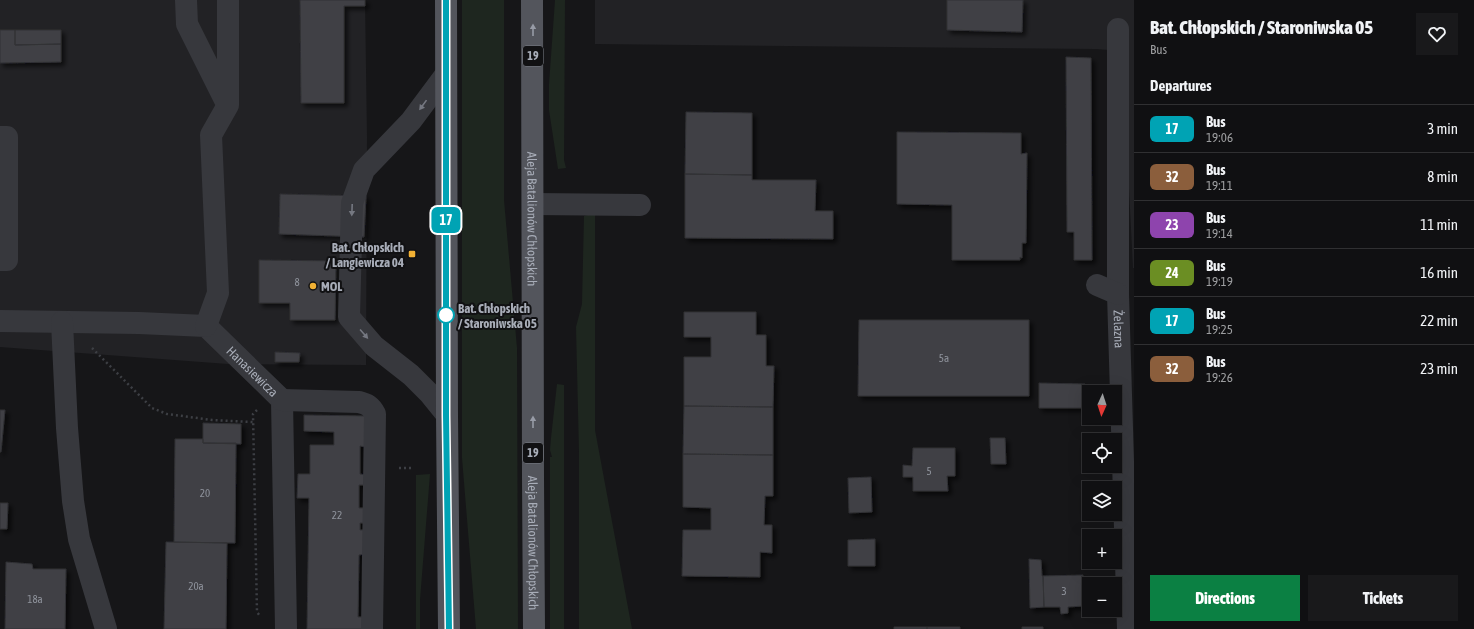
<!DOCTYPE html>
<meta charset="utf-8">
<style>
body{margin:0;font-family:"Asap Condensed",sans-serif;background:#19191b;color:#f1f3f6;height:100vh;display:flex;flex-direction:column;font-size:15px;white-space:nowrap}
*{box-sizing:border-box;margin:0}
p{font-size:13px;color:#9c9d9f}
.icon{flex:none;width:22px;height:22px;fill:none;stroke:currentColor;stroke-width:2;stroke-linecap:round;stroke-linejoin:round}
.map{position:relative;flex:1;overflow:hidden}
.details{display:flex;flex-direction:column;background:#101012;width:340px}
.details>*{flex:none}
.badge{padding:0 8px;border-radius:6px;font-size:14px;line-height:26px}
.needle{width:26px;rotate:183deg}
.tools{position:absolute;left:1082px;top:385px;display:grid;gap:8px}
.tools a{display:grid;place-items:center;width:40px;height:40px;border-radius:0px;background:#101012;box-shadow:0 4px 16px #0002,0 0 0 1px #303032;font-size:20px}
.map>.badge{position:absolute;translate:-50% -50%;box-shadow:0 0 0 2px #fff}
h2{padding:0 16px;font-size:15px;line-height:36px}
.round{display:grid;place-items:center;flex:none;width:42px;height:42px;border-radius:0px;background:#19191b}
.head{display:flex;align-items:center;justify-content:space-between;height:68px;padding:0 16px}
h1{font-size:19px;font-weight:800;line-height:30px}
.action{display:flex;gap:8px;margin-top:auto;padding:8px 16px}
.action a{flex:1;height:46px;border-radius:0px;background:#0b8043;color:#fff;font-size:16px;font-weight:800;line-height:46px;text-align:center}
.action a+a{background:#19191b;color:#f1f3f6}
ul{padding:0;list-style:none}
li{display:flex;align-items:center;gap:12px;height:48px;padding:0 16px;border-top:1px solid #303032}
li div{flex:1}
li b{display:block;font-size:15px}
li em{font-style:normal}
li .badge{min-width:44px;font-weight:700;text-align:center}
main{display:flex;flex:1;min-height:0}
.map>svg:first-child{display:block}
</style>
<main>
<div class="map">
<svg width="1134" height="629" viewBox="0 0 1134 629">
<defs>
<filter id="shadow"><feDropShadow dx="3.5" dy="3.5" stdDeviation="2" flood-color="#0009"/></filter>
</defs>
<rect width="100%" height="100%" fill="#161618"/>
<path fill="#222225" d="M 0,0 L 365,0 L 367,137 L 366,365 L 228,364 L 0,347 Z
M 595,0 L 1134,0 L 1134,268 L 1133,268 L 1122,51 L 1096,49 L 595,44 Z"/>
<path fill="#1e261f" d="M 462,0 L 504,0 L 504,200 L 517,348 L 518,629 L 476,629 L 462,458 Z
M 555,0 L 565,0 L 564,160 L 566,168 L 558,169 L 549,110 L 549,84 Z
M 595,213 L 595,430 L 632,629 L 579,629 L 579,452 L 576,327 L 582,304 L 584,216 Z
M 557,384 L 564,385 L 564,629 L 550,629 L 550,457 L 552,457 L 550,450 L 551,438 Z
M 430,474 L 420,600 L 420,629 L 416,629 L 416,475 Z"/>
<path fill="#404145" stroke="#303034" filter="url(#shadow)" d="M 300,0 L 365,0 L 365,6 L 344,6 L 344,103 L 301,103 Z
M 947,0 L 1023,0 L 1022,32 L 947,30 Z
M 0,30 L 15,30 L 15,45 L 61,44 L 61,62 L 0,63 Z
M 15,30 L 61,30 L 61,44 L 15,45 Z
M 1066,57 L 1091,58 L 1092,260 L 1074,260 L 1074,232 L 1067,232 Z
M 686,112 L 752,113 L 752,175 L 685,174 Z
M 897,132 L 1021,133 L 1021,154 L 1027,153 L 1026,243 L 1022,243 L 1022,258 L 1020,257 L 1020,260 L 952,260 L 952,205 L 897,204 Z
M 685,174 L 752,175 L 752,180 L 816,180 L 815,211 L 833,211 L 833,239 L 685,238 Z
M 280,194 L 366,196 L 364,237 L 279,234 Z
M 259,260 L 336,261 L 335,320 L 290,320 L 290,303 L 259,303 Z
M 684,312 L 756,312 L 756,335 L 766,335 L 766,366 L 774,366 L 773,407 L 684,406 L 684,357 L 711,357 L 711,337 L 684,337 Z
M 859,320 L 1029,320 L 1029,396 L 858,396 Z
M 275,352 L 300,353 L 299,362 L 275,362 Z
M 1039,383 L 1085,384 L 1085,408 L 1039,408 Z
M 684,406 L 773,407 L 773,455 L 683,454 Z
M 0,410 L 5,410 L 1,452 L 0,452 Z
M 304,415 L 366,416 L 366,447 L 360,446 L 360,474 L 366,475 L 366,485 L 359,485 L 359,508 L 365,508 L 365,523 L 360,523 L 360,530 L 366,530 L 365,554 L 359,555 L 358,617 L 365,617 L 365,629 L 307,629 L 309,498 L 297,498 L 298,474 L 310,474 L 310,445 L 334,445 L 334,432 L 304,431 Z
M 203,423 L 241,424 L 241,444 L 203,443 Z
M 990,438 L 1005,438 L 1006,464 L 991,464 Z
M 175,439 L 203,439 L 203,443 L 236,443 L 235,543 L 174,542 Z
M 913,448 L 955,448 L 955,476 L 947,476 L 948,491 L 913,491 L 913,477 L 903,477 L 903,465 L 912,466 Z
M 683,454 L 773,455 L 773,496 L 765,496 L 764,525 L 772,525 L 772,553 L 760,552 L 760,577 L 682,576 L 683,530 L 711,530 L 711,508 L 683,507 Z
M 871,477 L 872,512 L 849,513 L 848,478 Z
M 0,503 L 8,503 L 7,529 L 0,529 Z
M 875,539 L 875,566 L 848,566 L 848,540 Z
M 166,542 L 227,543 L 226,629 L 164,629 Z
M 1029,559 L 1041,560 L 1042,576 L 1043,576 L 1044,607 L 1030,608 Z
M 6,562 L 32,564 L 33,569 L 66,569 L 65,629 L 5,629 Z
M 1083,575 L 1084,606 L 1068,607 L 1068,613 L 1061,614 L 1060,607 L 1044,607 L 1043,576 Z
M 894,627 L 927,627 L 927,629 L 894,629 Z
M 927,627 L 960,627 L 960,629 L 927,629 Z
M 1022,627 L 1043,627 L 1043,629 L 1022,629 Z"/>
<g fill="none" stroke-linecap="round" stroke-linejoin="round">
<path stroke="#3d3f44" stroke-width="2.5" stroke-dasharray="2 3" stroke-linecap="butt" d="M 92,348 L 152,408 L 167,414 L 212,420 L 253,422
M 257,410 L 253,414 L 257,612 L 260,616
M 399,468 L 411,468"/>
<g stroke="#37383d" stroke-width="22">
<path d="M 186,0 L 187,24 L 225,100"/>
<path id="s1" d="M 1118,29 L 1118,294 L 1128,629"/>
<path d="M 446,74 L 411,121 L 364,170 L 352,203 L 349,317 L 374,346 L 411,375 L 430,394 L 447,415"/>
<path d="M 0,137 L 7,137 L 7,260 L 0,260"/>
<path d="M 533,204 L 640,205"/>
<path d="M 1097,285 L 1118,294"/>
<path id="s2" d="M 0,321 L 139,323 L 206,326 L 282,400 L 286,629"/>
<path d="M 62,322 L 67,428 L 73,501 L 79,539 L 106,629"/>
<path d="M 206,326 L 218,293 L 211,135 L 228,105 L 228,0"/>
<path d="M 282,400 L 359,402 C 367,404 371,406 375,414 L 372,629"/>
</g>
<g stroke="#53555c" stroke-width="22">
<path d="M 446,0 L 447,415 L 449,629"/>
<path id="s3" d="M 532,0 L 533,477 L 534,629"/>
</g>
</g>
<defs><path id="oneway-solid" d="M-6-.8H1V-3.2L6.5 0L1 3.2V.8H-6Z"/></defs>
<g fill="#979ba6">
<use href="#oneway-solid" transform="translate(533 30) rotate(-90)"/>
<use href="#oneway-solid" transform="translate(533 422) rotate(-90)"/>
</g>
<g fill="#757881">
<use href="#oneway-solid" transform="translate(423 105) rotate(126)"/>
<use href="#oneway-solid" transform="translate(352 210) rotate(92)"/>
<use href="#oneway-solid" transform="translate(364 334) rotate(49)"/>
</g>
<g fill="none" stroke-linecap="round" stroke-linejoin="round">
<g stroke="#fff" stroke-width="9">
<path id="line" d="M 446,0 L 446,415 L 449,629"/>
</g>
<use href="#line" stroke="#00a3b4" stroke-width="6"/>
</g>
<g fill="#f2b134" stroke="#111113" stroke-width="1.5">
<rect x="408" y="250" width="8" height="8" rx="2"/>
<circle cx="313" cy="286" r="4"/>
</g>
<circle fill="#fff" stroke="#00a3b4" stroke-width="2" cx="446" cy="315" r="8"/>
<g text-anchor="middle" stroke-width="4" stroke-linejoin="round" paint-order="stroke">
<g font-size="11" fill="#8e929b">
<text x="297" y="286">8</text>
<text x="944" y="362">5a</text>
<text x="929" y="475">5</text>
<text x="205" y="497">20</text>
<text x="337" y="519">22</text>
<text x="196" y="590">20a</text>
<text x="1064" y="595">3</text>
<text x="35" y="603">18a</text>
</g>
<g fill="#111113" stroke="#7b7e86" stroke-width="1">
<rect x="523" y="46" width="20" height="20" rx="3"/>
<rect x="523" y="443" width="20" height="20" rx="3"/>
</g>
<g font-size="12" font-weight="bold" fill="#a8adb8">
<text x="533" y="60">19</text>
<text x="533" y="457">19</text>
</g>
<g font-size="13" fill="#a8adb8" stroke="#111113">
<text dy="5" stroke="none"><textPath href="#s3" startOffset="219">Aleja Batalionów Chłopskich</textPath></text>
<text dy="5" stroke="none"><textPath href="#s1" startOffset="300">Żelazna</textPath></text>
<text dy="5" stroke="none"><textPath href="#s2" startOffset="271">Hanasiewicza</textPath></text>
<text dy="5" stroke="none"><textPath href="#s3" startOffset="543">Aleja Batalionów Chłopskich</textPath></text>
</g>
<g font-size="13" font-weight="bold" fill="#a8adb8" stroke="#111113" text-anchor="end">
<text x="404" y="252">Bat. Chłopskich<tspan x="404" dy="15">/ Langiewicza 04</tspan></text>
<text x="321" y="291" text-anchor="start">MOL</text>
</g>
<g font-size="13" font-weight="bold" fill="#a8adb8" stroke="#111113" text-anchor="start">
<text x="458" y="313">Bat. Chłopskich<tspan x="458" dy="15">/ Staroniwska 05</tspan></text>
</g>
</g>
</svg>
<div class="tools">
<a><svg class="needle" viewBox="-14 -14 28 28"><path d="M0-13l5 13h-10z" fill="#e53935"/><path d="M0 13l5-13h-10z" fill="#9c9d9f"/></svg></a>
<a><svg class="icon" aria-label="locate" viewBox="0 0 24 24"><circle cx="12" cy="12" r="6"/><path d="M12 2v4M12 18v4M2 12h4M18 12h4"/></svg></a>
<a><svg class="icon" aria-label="layers" viewBox="0 0 24 24"><path d="M12 4l9 5-9 5-9-5zM3 14l9 5 9-5"/></svg></a>
<a>+</a>
<a>−</a>
</div>
<b class="badge" style="left:446px;top:220px;background:#00a3b4;color:#fff">17</b>
</div>
<section class="details">
<div class="head"><div><h1>Bat. Chłopskich / Staroniwska 05</h1><p>Bus</p></div><a class="round"><svg class="icon" aria-label="heart" viewBox="0 0 24 24"><path d="M12 20l-8-8c-3-5 5-10 8-4 3-6 11-1 8 4z"/></svg></a></div>
<h2>Departures</h2>
<ul>
<li><span class="badge" style="background:#00a3b4;color:#fff">17</span><div><b>Bus</b><p>19:06</p></div><em>3 min</em></li>
<li><span class="badge" style="background:#8b5e3c;color:#fff">32</span><div><b>Bus</b><p>19:11</p></div><em>8 min</em></li>
<li><span class="badge" style="background:#8e44ad;color:#fff">23</span><div><b>Bus</b><p>19:14</p></div><em>11 min</em></li>
<li><span class="badge" style="background:#6b8e23;color:#fff">24</span><div><b>Bus</b><p>19:19</p></div><em>16 min</em></li>
<li><span class="badge" style="background:#00a3b4;color:#fff">17</span><div><b>Bus</b><p>19:25</p></div><em>22 min</em></li>
<li><span class="badge" style="background:#8b5e3c;color:#fff">32</span><div><b>Bus</b><p>19:26</p></div><em>23 min</em></li>
</ul>
<div class="action"><a>Directions</a><a>Tickets</a></div>
</section>
</main>
